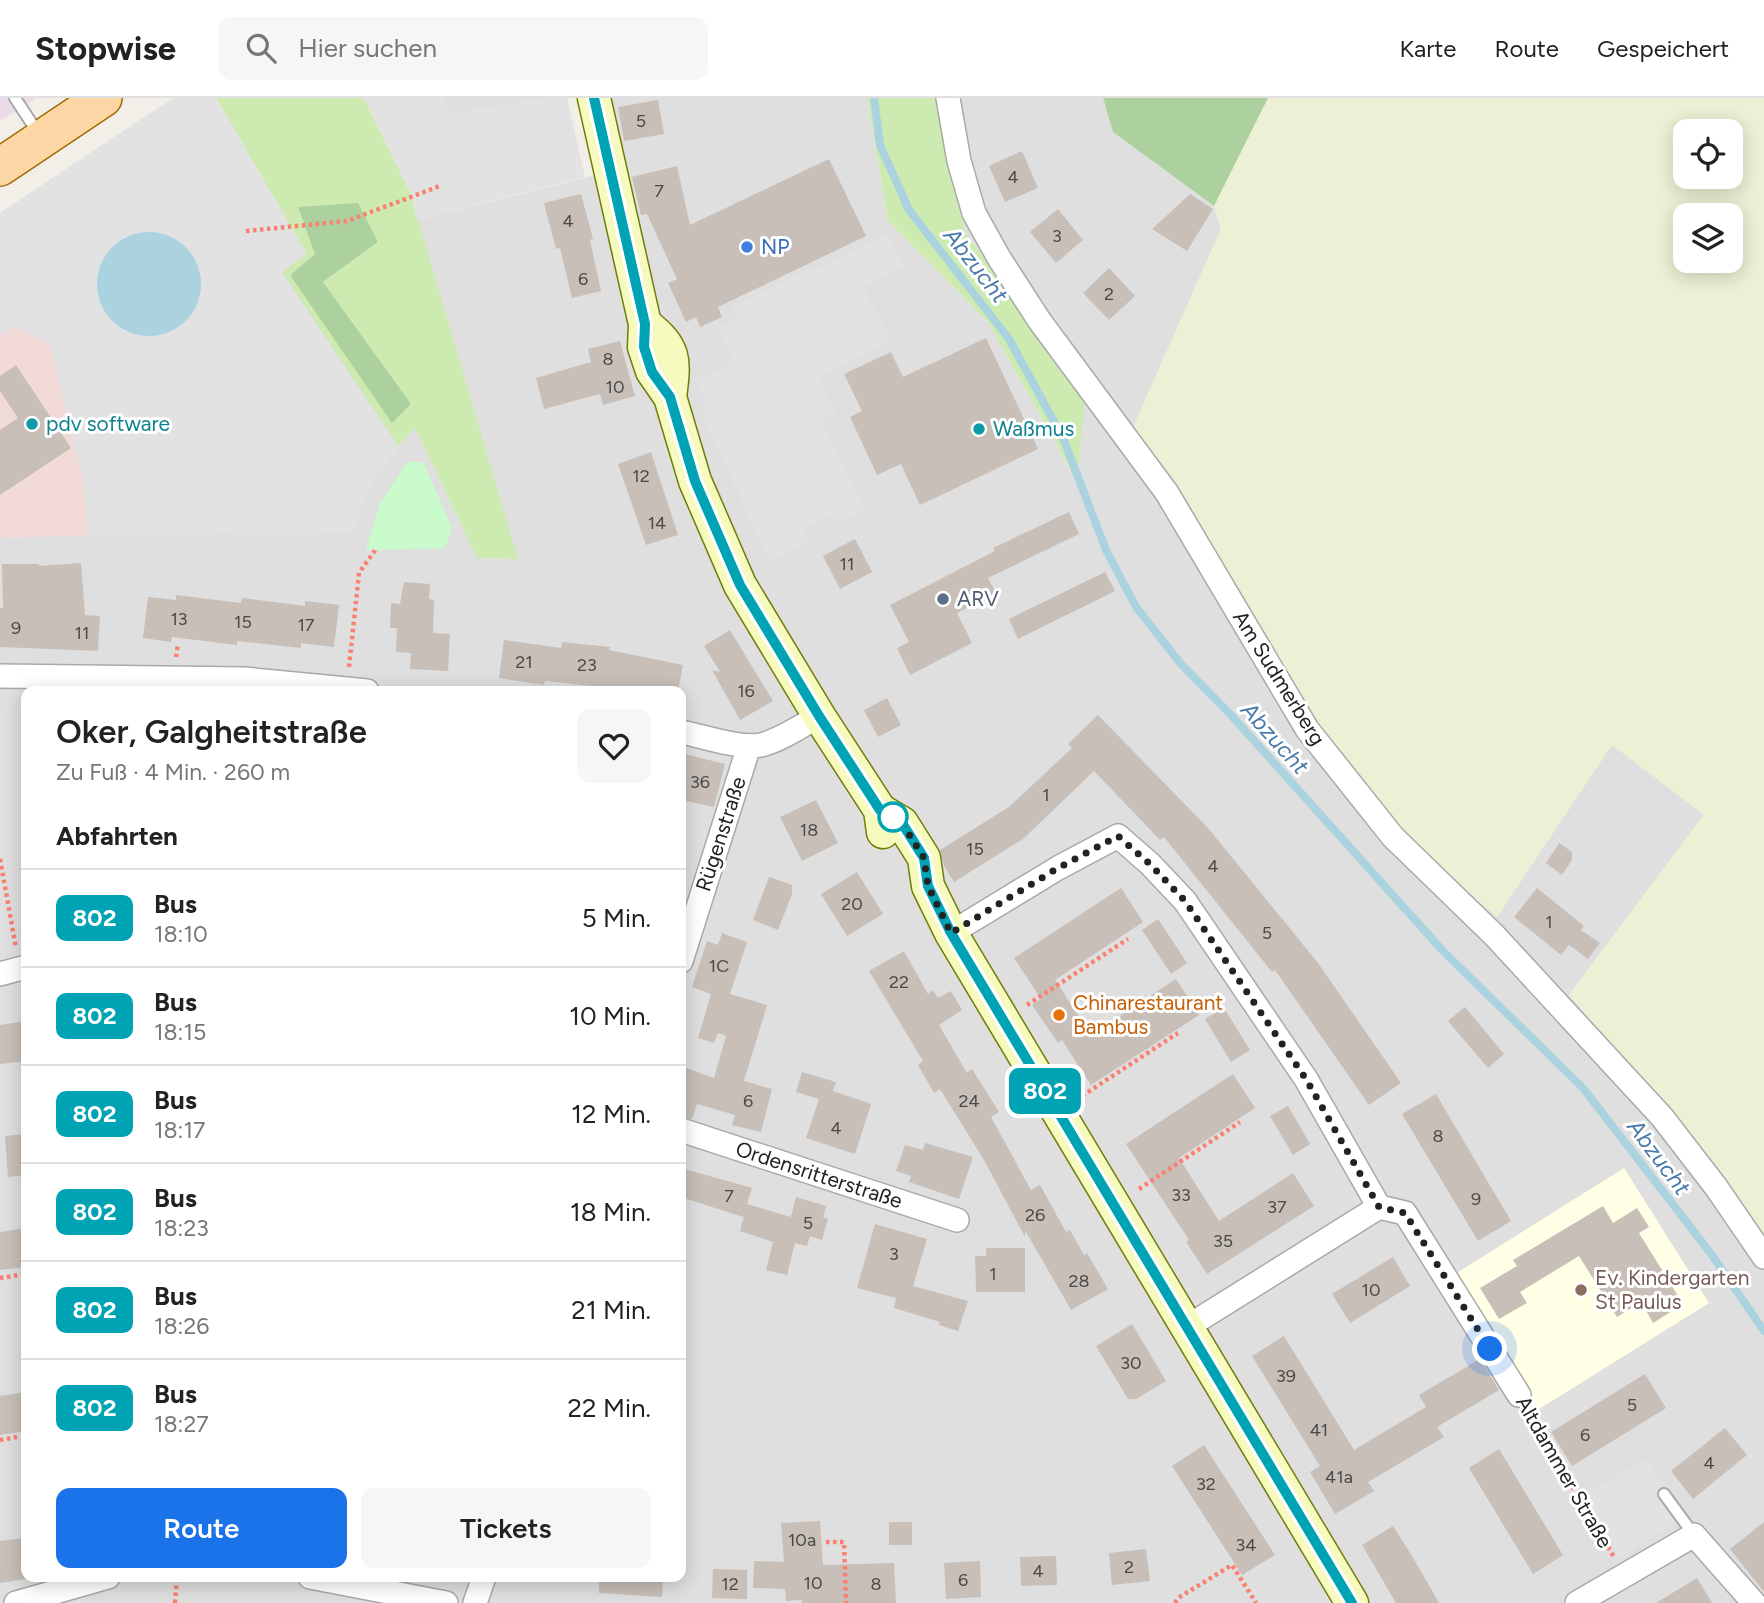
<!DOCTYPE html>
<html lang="de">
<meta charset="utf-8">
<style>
body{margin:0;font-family:Figtree,sans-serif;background:#f6f6f6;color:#222;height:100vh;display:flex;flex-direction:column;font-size:26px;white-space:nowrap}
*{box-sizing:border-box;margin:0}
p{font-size:23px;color:#767676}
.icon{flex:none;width:38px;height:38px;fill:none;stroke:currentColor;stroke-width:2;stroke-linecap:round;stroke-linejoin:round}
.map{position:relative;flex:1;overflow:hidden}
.side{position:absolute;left:21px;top:588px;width:665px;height:896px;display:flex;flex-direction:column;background:#fff;border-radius:14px;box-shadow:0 4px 18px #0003}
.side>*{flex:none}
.badge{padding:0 14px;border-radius:10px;font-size:24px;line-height:46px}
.controls{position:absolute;left:1673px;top:21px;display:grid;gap:14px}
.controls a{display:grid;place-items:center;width:70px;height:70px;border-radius:14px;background:#fff;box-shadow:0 4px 18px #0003;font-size:35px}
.you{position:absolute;width:35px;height:35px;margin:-18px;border:5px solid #fff;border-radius:50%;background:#1a73e8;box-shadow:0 0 0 10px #1a73e833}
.map>.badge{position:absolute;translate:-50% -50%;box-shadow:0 0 0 4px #fff}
h2{padding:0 35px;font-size:26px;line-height:63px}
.round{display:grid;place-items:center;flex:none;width:74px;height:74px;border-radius:14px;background:#f6f6f6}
.head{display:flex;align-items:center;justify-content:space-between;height:119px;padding:0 35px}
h1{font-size:33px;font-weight:600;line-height:52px}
.primary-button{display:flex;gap:14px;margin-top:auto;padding:14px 35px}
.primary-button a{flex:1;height:80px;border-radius:14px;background:#1a73e8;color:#fff;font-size:28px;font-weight:600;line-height:80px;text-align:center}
.primary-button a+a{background:#f6f6f6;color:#222}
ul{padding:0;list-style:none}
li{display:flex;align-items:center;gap:21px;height:98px;padding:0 35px;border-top:2px solid #e0e0e0}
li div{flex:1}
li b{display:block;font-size:26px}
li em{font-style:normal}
li .badge{min-width:77px;font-weight:700;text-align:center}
header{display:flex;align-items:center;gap:42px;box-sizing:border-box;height:98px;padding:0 35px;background:#fff;border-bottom:2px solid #e0e0e0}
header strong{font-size:33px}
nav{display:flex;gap:38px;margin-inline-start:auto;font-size:24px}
.search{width:490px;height:63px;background:#f6f6f6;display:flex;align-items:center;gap:18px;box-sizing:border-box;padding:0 24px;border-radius:14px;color:#767676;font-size:26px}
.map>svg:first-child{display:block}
</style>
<header>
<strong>Stopwise</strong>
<div class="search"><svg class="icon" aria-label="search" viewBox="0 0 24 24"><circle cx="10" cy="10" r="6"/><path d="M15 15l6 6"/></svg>Hier suchen</div>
<nav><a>Karte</a><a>Route</a><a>Gespeichert</a></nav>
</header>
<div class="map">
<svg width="1764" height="1505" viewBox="0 0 1764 1505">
<rect width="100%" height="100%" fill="#f2efe9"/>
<path fill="#e0dfdf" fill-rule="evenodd" d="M 442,0 L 550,0 L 452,16 Z
M 608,0 L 867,0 L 888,123 L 987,223 L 1076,382 L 1085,302 L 965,133 L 936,0 L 1103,0 L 1113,34 L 1214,108 L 1221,131 L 1133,331 L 1397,725 L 1458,785 L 1497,819 L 1612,646 L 1704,717 L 1569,897 L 1688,1036 L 1764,1141 L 1764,1505 L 0,1505 L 0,440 L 88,437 L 352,435 L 367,392 L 398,348 L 415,329 L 477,460 L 517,461 L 417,122 L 620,71 ZM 26,593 L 681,593 L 681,1479 L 26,1479 Z"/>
<path fill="#f2dad9" d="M 14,227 L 50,246 L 83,381 L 88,437 L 0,440 L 0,237 Z"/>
<path fill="#ebdbe8" d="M 0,0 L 34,0 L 35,1 L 0,23 Z"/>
<path fill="#ffffe5" d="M 1624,1070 L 1709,1205 L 1536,1313 L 1452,1178 Z"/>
<path fill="#eef0d5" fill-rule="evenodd" d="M 1268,0 L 1764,0 L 1764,1141 L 1688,1036 L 1569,897 L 1704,716 L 1612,647 L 1497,819 L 1458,785 L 1397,725 L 1316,622 L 1177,392 L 1132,331 L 1221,131 L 1214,108 ZM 1685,33 L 1731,33 L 1731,79 L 1685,79 ZM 1685,117 L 1731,117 L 1731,163 L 1685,163 Z"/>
<path fill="#cdebb0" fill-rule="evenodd" d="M 216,0 L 364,0 L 410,94 L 518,461 L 477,460 L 415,330 L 398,348 L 281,174 L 306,155 ZM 378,144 L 323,184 L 410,306 L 290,177 L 315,156 Z
M 867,0 L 936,0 L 965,133 L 1085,302 L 1077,383 L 987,223 L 888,123 Z"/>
<path fill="#add19e" d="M 1103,0 L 1268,0 L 1214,108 L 1113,34 Z
M 358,105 L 378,144 L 323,184 L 411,306 L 392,325 L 290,177 L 315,156 L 298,109 Z"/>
<path fill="#c8facc" d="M 407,364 L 423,364 L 452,430 L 445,450 L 366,452 L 379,408 Z"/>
<path fill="#e2e2e2" d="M 173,0 L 216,0 L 307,156 L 282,174 L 398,348 L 367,392 L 353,435 L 88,437 L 83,381 L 50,246 L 14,228 L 0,237 L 0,115 Z
M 364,0 L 442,0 L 452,16 L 550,0 L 567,0 L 585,79 L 417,122 L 410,94 Z
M 887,137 L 903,169 L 864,190 L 891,243 L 818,281 L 836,316 L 820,324 L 864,412 L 840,423 L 836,415 L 802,431 L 809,445 L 770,463 L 703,320 L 704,298 L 696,282 L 733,264 L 717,231 L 738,221 L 732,209 Z
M 1644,1362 L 1689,1416 L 1620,1459 L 1584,1397 Z"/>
<path fill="#aad3df" d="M97 186a52 52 0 1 1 104 0a52 52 0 1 1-104 0Z"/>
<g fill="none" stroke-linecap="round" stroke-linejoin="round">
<path stroke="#aad3df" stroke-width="8" d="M 874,0 L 880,47 L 909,112 L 1009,241 L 1063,340 L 1106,452 L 1136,509 L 1181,566 L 1231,617 L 1443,853 L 1583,990 L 1712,1157 L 1764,1233"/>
</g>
<path fill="#c7bfb8" d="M 658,2 L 664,36 L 624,43 L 618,9 Z
M 1022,53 L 1038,90 L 1005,104 L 989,68 Z
M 829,61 L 866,138 L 718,209 L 722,219 L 700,229 L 696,219 L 686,224 L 668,185 L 677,181 L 647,116 L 641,117 L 632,79 L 677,68 L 690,127 Z
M 581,96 L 593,141 L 590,142 L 601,193 L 572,200 L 560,150 L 556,151 L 544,105 Z
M 1190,96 L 1213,111 L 1187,153 L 1152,131 Z
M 1058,111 L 1083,142 L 1056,165 L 1030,134 Z
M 1109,170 L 1135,198 L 1109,222 L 1083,195 Z
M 986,240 L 1038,351 L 920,407 L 901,366 L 877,377 L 850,319 L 862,313 L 844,276 L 891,254 L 903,279 Z
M 620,243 L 635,298 L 603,307 L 600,296 L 544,311 L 536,280 L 591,264 L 588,251 Z
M 16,267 L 71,350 L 0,397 L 0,332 L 18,320 L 0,293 L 0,278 Z
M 651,354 L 678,437 L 646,447 L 618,366 Z
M 1069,414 L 1079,436 L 988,480 L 996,495 L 957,515 L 972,545 L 910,577 L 897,550 L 909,544 L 890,507 L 995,453 L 993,450 Z
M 855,441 L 872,474 L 840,491 L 823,458 Z
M 81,465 L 85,517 L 100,518 L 98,553 L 0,549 L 0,510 L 3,510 L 2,466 L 39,466 L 39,468 Z
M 1105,474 L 1115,493 L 1018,541 L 1009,521 Z
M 404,484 L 430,486 L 429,501 L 434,502 L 433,535 L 450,536 L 448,573 L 410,571 L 411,555 L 396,554 L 397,530 L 390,530 L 391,505 L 400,506 Z
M 176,497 L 241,505 L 242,500 L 305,508 L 305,503 L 339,507 L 334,549 L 301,545 L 301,550 L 237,543 L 237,547 L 172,539 L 171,544 L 143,540 L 148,499 L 176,502 Z
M 730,532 L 773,603 L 740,622 L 712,572 L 720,574 L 704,548 Z
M 504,542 L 561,550 L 562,544 L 610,549 L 609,552 L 683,567 L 678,593 L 637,593 L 545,583 L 544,587 L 499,580 Z
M 887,600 L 901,627 L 878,639 L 864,612 Z
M 1098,617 L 1208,730 L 1318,865 L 1401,985 L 1369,1007 L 1275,872 L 1272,874 L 1164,739 L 1160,742 L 1094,673 L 1023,741 L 954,784 L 944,768 L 940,752 L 1009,709 L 1072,650 L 1068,646 Z
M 681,655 L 725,666 L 714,709 L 681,702 Z
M 816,702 L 838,745 L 802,763 L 780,719 Z
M 1559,745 L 1572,754 L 1572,762 L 1562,777 L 1546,765 Z
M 857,774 L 883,816 L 847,838 L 821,796 Z
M 769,779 L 792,787 L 792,796 L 778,832 L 753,822 Z
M 1121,790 L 1143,824 L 1055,882 L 1091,937 L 1176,881 L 1199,917 L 1091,987 L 1062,942 L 1058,945 L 1032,907 L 1041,901 L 1014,860 Z
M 1537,790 L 1584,828 L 1581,832 L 1600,845 L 1588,861 L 1569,847 L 1561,857 L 1514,819 Z
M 1158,821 L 1187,865 L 1171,876 L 1142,832 Z
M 722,835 L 747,844 L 730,896 L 767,907 L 744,983 L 772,991 L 761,1034 L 732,1027 L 735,1017 L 697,1006 L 692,1021 L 681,1018 L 681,968 L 714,980 L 726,938 L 718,935 L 714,945 L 698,940 L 711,896 L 692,889 L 707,843 L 718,847 Z
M 904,853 L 928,896 L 933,892 L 938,900 L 951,893 L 962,912 L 939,927 L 967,975 L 972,971 L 999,1014 L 991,1019 L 1031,1092 L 1040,1087 L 1066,1134 L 1070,1132 L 1084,1157 L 1087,1155 L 1108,1191 L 1071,1212 L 1025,1132 L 1025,1139 L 984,1062 L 940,991 L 934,995 L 918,967 L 923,963 L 869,873 Z
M 1465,909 L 1504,956 L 1488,970 L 1448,923 Z
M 1224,910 L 1250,952 L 1231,964 L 1205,921 Z
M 26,923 L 26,963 L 0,966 L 0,927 Z
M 802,974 L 836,984 L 833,993 L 871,1006 L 855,1056 L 806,1040 L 819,1001 L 796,994 Z
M 1233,976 L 1255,1010 L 1179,1060 L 1219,1123 L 1293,1075 L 1314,1108 L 1207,1176 L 1186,1144 L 1189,1142 L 1126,1046 Z
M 1436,996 L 1511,1123 L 1478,1143 L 1402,1016 Z
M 1288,1008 L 1310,1046 L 1293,1057 L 1270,1018 Z
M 26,1036 L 26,1077 L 8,1079 L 5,1038 Z
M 925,1045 L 973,1059 L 959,1101 L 909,1084 L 911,1078 L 896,1073 L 905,1047 L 923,1052 Z
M 681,1070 L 752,1090 L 747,1106 L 791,1119 L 796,1099 L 826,1108 L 823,1119 L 828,1121 L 822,1142 L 810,1138 L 807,1148 L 795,1145 L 787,1177 L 766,1172 L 773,1144 L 740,1133 L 744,1117 L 743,1119 L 681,1099 Z
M 1603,1108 L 1613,1125 L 1637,1110 L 1649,1129 L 1639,1135 L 1683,1206 L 1653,1225 L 1641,1204 L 1617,1219 L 1579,1158 L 1520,1194 L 1527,1205 L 1499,1221 L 1480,1190 L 1517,1168 L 1513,1162 Z
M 875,1126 L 927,1141 L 913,1188 L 968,1203 L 958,1233 L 939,1227 L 940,1224 L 894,1210 L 896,1200 L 857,1190 Z
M 26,1130 L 26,1169 L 0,1172 L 0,1134 Z
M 986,1150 L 1025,1150 L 1025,1194 L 976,1194 L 975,1158 L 986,1158 Z
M 1393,1159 L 1410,1188 L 1350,1225 L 1332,1196 Z
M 1132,1226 L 1166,1283 L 1136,1301 L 1128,1301 L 1096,1248 Z
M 1284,1238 L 1354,1352 L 1426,1309 L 1419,1297 L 1480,1261 L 1499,1292 L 1437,1329 L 1444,1339 L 1368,1384 L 1374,1393 L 1335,1416 L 1310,1374 L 1320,1368 L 1252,1258 Z
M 1645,1276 L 1666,1310 L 1572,1368 L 1551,1334 Z
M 26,1294 L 26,1333 L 0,1337 L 0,1298 Z
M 1725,1330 L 1747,1357 L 1693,1401 L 1671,1373 Z
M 1204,1347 L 1275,1457 L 1242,1477 L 1172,1368 Z
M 1499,1351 L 1563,1457 L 1533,1476 L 1469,1370 Z
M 820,1423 L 823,1467 L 894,1465 L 896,1505 L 802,1505 L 802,1502 L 786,1503 L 785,1491 L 753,1490 L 754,1463 L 784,1464 L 781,1425 Z
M 889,1424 L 912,1424 L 912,1447 L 889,1447 Z
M 1764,1424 L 1764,1494 L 1730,1451 Z
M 1393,1428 L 1412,1458 L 1439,1505 L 1396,1505 L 1362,1447 Z
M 26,1440 L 26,1481 L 0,1485 L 0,1443 Z
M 1146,1451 L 1150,1483 L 1112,1487 L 1109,1455 Z
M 1056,1458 L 1057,1487 L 1021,1488 L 1020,1459 Z
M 980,1463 L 981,1499 L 946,1501 L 944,1465 Z
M 713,1471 L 747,1472 L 747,1501 L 712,1500 Z
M 599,1479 L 663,1479 L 662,1499 L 599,1495 Z
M 1697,1480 L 1712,1505 L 1656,1505 Z"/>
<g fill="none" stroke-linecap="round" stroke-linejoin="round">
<g stroke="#a9a9a9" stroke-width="14">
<path id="service" d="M 15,0 L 38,35
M 1664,1396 L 1694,1437"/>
</g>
<g stroke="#a9a9a9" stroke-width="26">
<path id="minor" d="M 948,0 L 959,63 L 974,115 L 999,160 L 1039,222 L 1167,395 L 1307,631 L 1393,739 L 1495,838 L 1662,1019 L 1716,1089 L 1764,1159
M 0,578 L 244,581 L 367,593
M 681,634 C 703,638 740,651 761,647 C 781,642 801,628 819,618
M 951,835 L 1058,770 L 1118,738 L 1150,766 L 1185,803 L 1306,981 L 1379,1109 L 1187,1229
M 681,863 L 749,648
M 0,876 L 26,869
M 681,1032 L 957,1122
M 1379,1109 L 1405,1115 L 1519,1297
M 310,1479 L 446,1505
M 16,1505 L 108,1479
M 475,1505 L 484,1479
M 1577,1505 L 1694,1437 L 1754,1505"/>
</g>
<g stroke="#707d05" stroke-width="35">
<path id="secondary" d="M 594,0 L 645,226 L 644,249 L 652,273 L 670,299 L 695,383 L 740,487 L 819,618 L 880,712 L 883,734
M 645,226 C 676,250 675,261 670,299
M 880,712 L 902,725 L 924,760 L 928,788 L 951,835 L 1352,1505"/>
</g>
<g stroke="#a06b00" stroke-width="40">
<path id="primary" d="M 0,69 L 103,0"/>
</g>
<path stroke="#fa8072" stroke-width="4.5" stroke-dasharray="3.5 3.5" stroke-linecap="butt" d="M 246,133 L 347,123 L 440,88
M 176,559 L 178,546
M 349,569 L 359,475 L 376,451
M 0,761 L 16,850
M 1027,907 L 1128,841
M 1082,998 L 1178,935
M 1139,1091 L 1240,1024
M 0,1180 L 26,1176
M 1530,1316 L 1614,1459
M 0,1342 L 17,1339
M 826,1444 L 844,1444 L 846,1505
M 175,1505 L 177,1479
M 1175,1505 L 1178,1500 L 1232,1467 L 1256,1505"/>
<use href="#service" stroke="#fff" stroke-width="10"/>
<use href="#minor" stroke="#fff" stroke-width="23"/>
<use href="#secondary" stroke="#f7fabf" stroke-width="32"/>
<use href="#primary" stroke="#fcd6a4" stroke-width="37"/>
</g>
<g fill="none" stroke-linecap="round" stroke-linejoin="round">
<g stroke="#fff" stroke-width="16">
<path id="line" d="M 594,0 L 645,226 L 644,249 L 652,274 L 670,299 L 695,383 L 740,487 L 819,618 L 880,712 L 902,725 L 924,760 L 928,788 L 951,835 L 1352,1505"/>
</g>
<use href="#line" stroke="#00a3b4" stroke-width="10"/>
<path stroke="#222" stroke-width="7" stroke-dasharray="0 12.6" d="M 893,719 L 902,725 L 924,760 L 928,788 L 951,835 L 1058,770 L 1118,738 L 1150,766 L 1185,803 L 1306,981 L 1379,1109 L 1405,1115 L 1490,1251"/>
</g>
<circle fill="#3f7fe0" stroke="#fff" stroke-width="2.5" cx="747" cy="149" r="7"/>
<g fill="#0f9aa8" stroke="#fff" stroke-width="2.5">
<circle cx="32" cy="326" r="7"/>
<circle cx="979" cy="331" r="7"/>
</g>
<circle fill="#5c6f8a" stroke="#fff" stroke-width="2.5" cx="943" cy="501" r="7"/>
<circle fill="#fff" stroke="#00a3b4" stroke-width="3.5" cx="893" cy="719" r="14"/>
<circle fill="#e8710a" stroke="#fff" stroke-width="2.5" cx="1059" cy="917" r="7"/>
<circle fill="#8d6e63" stroke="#fff" stroke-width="2.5" cx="1581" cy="1192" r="7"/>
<g text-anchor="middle" stroke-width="6" stroke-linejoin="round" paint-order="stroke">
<g font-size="18" fill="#4b4948">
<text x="641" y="29">5</text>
<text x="1013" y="85">4</text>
<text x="659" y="99">7</text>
<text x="568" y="129">4</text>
<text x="1057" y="144">3</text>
<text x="583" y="187">6</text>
<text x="1109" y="202">2</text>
<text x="608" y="267">8</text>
<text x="615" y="295">10</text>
<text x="641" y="384">12</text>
<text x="657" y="431">14</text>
<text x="847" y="472">11</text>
<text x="179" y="527">13</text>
<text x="243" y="530">15</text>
<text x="306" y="533">17</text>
<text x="16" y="536">9</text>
<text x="82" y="541">11</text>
<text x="524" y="570">21</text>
<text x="587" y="573">23</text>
<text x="746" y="599">16</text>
<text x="700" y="690">36</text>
<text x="1046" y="703">1</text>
<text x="809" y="738">18</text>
<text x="975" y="757">15</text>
<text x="1213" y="774">4</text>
<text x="852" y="812">20</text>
<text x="1549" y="830">1</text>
<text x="1267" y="841">5</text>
<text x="719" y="874">1C</text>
<text x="899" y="890">22</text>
<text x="748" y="1009">6</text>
<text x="969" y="1009">24</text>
<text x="836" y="1036">4</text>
<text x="1438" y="1044">8</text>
<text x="1181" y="1103">33</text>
<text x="729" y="1104">7</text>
<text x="1476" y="1107">9</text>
<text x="1277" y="1115">37</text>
<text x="1035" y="1123">26</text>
<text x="808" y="1131">5</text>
<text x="1223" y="1149">35</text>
<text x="894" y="1162">3</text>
<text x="993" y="1182">1</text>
<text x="1079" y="1189">28</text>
<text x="1371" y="1198">10</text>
<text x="1131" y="1271">30</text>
<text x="1286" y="1284">39</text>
<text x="1632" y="1313">5</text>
<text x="1319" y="1338">41</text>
<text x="1585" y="1343">6</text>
<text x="1709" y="1371">4</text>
<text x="1339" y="1385">41a</text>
<text x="1206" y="1392">32</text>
<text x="802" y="1448">10a</text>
<text x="1246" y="1453">34</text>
<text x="1129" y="1475">2</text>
<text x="1038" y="1479">4</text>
<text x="963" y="1488">6</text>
<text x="813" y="1491">10</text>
<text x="730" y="1492">12</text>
<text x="876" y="1492">8</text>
</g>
<g font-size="21" fill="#366cbe" stroke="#fff" text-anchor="start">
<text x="761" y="156">NP</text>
</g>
<g font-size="21" fill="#0d838f" stroke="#fff" text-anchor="start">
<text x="46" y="333">pdv software</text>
<text x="993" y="338">Waßmus</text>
</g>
<g font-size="21" fill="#4e5e75" stroke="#fff" text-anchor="start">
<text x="957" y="508">ARV</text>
</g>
<g font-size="21" fill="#222" stroke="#fff">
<text transform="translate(1279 580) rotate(58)" y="7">Am Sudmerberg</text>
<text transform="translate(721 736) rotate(-72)" y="7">Rügenstraße</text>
<text transform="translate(819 1077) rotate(18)" y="7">Ordensritterstraße</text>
<text transform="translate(1564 1374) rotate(60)" y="7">Altdammer Straße</text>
</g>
<g font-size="21" fill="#c56008" stroke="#fff" text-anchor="start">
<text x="1073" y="912">Chinarestaurant<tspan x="1073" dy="24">Bambus</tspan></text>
</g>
<g font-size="21" fill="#785e54" stroke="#fff" text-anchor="start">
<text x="1595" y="1187">Ev. Kindergarten<tspan x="1595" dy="24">St Paulus</tspan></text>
</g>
<g font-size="23" font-style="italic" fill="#4a7aab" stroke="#fff">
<text transform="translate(976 167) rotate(52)" y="8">Abzucht</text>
<text transform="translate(1275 640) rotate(48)" y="8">Abzucht</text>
<text transform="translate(1659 1059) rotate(53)" y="8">Abzucht</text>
</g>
</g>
</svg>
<div class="controls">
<a><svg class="icon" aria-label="locate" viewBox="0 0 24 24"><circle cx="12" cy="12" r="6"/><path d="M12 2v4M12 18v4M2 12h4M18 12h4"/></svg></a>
<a><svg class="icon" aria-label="layers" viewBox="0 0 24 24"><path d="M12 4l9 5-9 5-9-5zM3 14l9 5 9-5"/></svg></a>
</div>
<div class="you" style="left:1490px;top:1251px"></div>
<b class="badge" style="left:1045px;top:993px;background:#00a3b4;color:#fff">802</b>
<section class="side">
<div class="head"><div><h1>Oker, Galgheitstraße</h1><p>Zu Fuß · 4 Min. · 260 m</p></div><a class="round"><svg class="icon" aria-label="heart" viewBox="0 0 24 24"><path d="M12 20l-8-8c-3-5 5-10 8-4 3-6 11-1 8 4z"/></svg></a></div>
<h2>Abfahrten</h2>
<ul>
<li><span class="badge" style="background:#00a3b4;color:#fff">802</span><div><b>Bus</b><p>18:10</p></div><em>5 Min.</em></li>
<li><span class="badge" style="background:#00a3b4;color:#fff">802</span><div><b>Bus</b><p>18:15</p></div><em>10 Min.</em></li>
<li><span class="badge" style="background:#00a3b4;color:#fff">802</span><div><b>Bus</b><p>18:17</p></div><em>12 Min.</em></li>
<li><span class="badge" style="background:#00a3b4;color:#fff">802</span><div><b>Bus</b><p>18:23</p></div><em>18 Min.</em></li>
<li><span class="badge" style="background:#00a3b4;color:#fff">802</span><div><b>Bus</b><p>18:26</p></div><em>21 Min.</em></li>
<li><span class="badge" style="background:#00a3b4;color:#fff">802</span><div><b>Bus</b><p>18:27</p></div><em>22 Min.</em></li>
</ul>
<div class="primary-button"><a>Route</a><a>Tickets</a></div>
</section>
</div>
